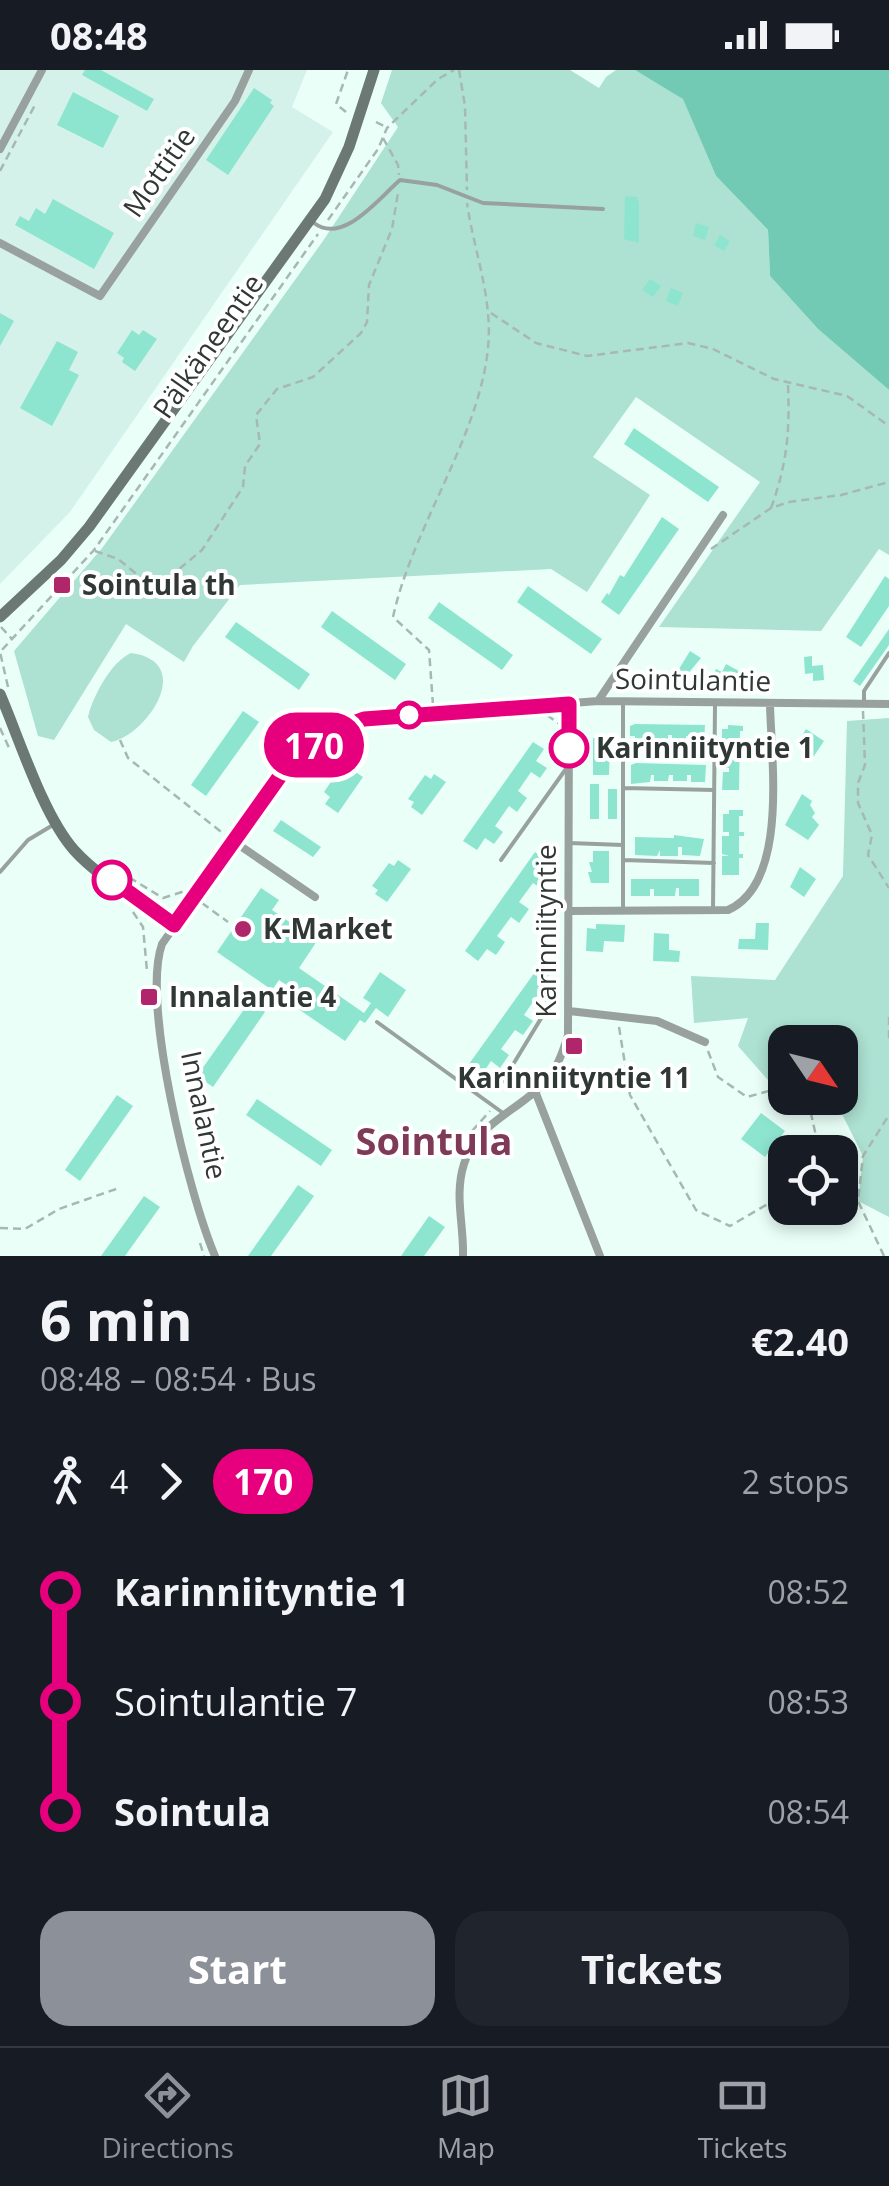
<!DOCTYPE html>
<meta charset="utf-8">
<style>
body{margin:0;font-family:"Open Sans",sans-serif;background:#20242c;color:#f1f3f6;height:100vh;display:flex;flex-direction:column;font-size:38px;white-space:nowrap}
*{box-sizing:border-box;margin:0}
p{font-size:32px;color:#9ea1a6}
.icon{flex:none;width:55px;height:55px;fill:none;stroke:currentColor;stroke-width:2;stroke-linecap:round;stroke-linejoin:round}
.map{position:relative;height:1186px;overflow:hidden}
.sheet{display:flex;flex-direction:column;background:#171b24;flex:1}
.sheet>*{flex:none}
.badge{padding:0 20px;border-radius:32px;font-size:35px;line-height:65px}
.needle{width:65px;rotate:125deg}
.buttons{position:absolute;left:768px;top:955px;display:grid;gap:20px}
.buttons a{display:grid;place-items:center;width:90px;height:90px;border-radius:20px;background:#171b24;box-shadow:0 5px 15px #0003;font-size:50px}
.map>.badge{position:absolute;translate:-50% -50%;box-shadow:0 0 0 5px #fff}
.legs{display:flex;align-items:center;gap:15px;height:110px;padding:0 40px;font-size:32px}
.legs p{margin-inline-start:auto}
.head{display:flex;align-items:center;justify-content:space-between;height:170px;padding:0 40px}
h1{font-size:55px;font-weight:700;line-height:75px}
.button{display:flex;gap:20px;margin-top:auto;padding:20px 40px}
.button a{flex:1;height:115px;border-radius:30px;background:#8c9099;color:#fff;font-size:40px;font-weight:700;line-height:115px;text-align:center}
.button a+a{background:#20242c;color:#f1f3f6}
ul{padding:0 40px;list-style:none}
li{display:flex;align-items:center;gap:35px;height:110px;font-size:38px}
li i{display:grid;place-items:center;width:15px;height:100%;margin:0 12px;background:currentColor}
li i::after{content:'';width:25px;height:25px;margin:-12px;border:8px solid;border-radius:50%;background:#171b24}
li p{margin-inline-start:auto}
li:first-child i{background:linear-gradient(#0000 50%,currentColor 0)}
li:last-child i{background:linear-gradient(currentColor 50%,#0000 0)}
.status{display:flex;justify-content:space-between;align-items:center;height:70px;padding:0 50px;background:#171b24;direction:ltr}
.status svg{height:28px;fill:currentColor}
.tabs{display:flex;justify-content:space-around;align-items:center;height:140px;border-top:2px solid #363941;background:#171b24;font-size:28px;color:#9ea1a6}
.tabs a{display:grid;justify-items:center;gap:5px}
.tabs .current{color:#8c9099}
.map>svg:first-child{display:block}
</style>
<div class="status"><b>08:48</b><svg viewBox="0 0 49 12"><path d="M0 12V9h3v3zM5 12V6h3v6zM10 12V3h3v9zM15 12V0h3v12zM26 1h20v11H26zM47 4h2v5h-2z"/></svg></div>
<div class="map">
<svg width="889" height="1186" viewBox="0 0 889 1186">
<rect width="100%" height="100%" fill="#e9fff8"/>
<path fill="#d4f2ea" d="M 0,0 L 307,0 L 292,37 L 333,62 L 70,442 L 0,514 Z"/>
<path fill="#ade1d2" d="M 392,0 L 570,0 L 599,18 L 606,7 L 616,0 L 635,0 L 683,28 L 716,106 L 768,160 L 770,206 L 818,259 L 889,320 L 889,485 L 879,479 L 821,561 L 659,557 L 760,412 L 636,327 L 593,387 L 650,425 L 587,522 L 551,499 L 240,515 L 193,576 L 184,592 L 126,554 L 54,670 L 38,666 L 14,581 L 103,477 L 323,171 L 398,57 L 381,33 Z
M 131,583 C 197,592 146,666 111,672 L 94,660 L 88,647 C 93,626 111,592 131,583 Z
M 889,648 L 889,1147 L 858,1131 L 863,1086 L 834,1028 L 840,1028 L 840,972 L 785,972 L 785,1013 L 776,1019 L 738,976 L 748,948 L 694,953 L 691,906 L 775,910 L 843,806 L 847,651 Z"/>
<path fill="#73cab4" d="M 635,0 L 889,0 L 889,320 L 818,259 L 770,206 L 768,160 L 716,106 L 683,29 Z"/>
<path fill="#8ee5cf" d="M 85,0 L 101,0 L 154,29 L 147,41 L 82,5 Z
M 254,18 L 272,30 L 270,33 L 274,36 L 228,105 L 206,90 Z
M 73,22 L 119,46 L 103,78 L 57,55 Z
M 625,126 L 637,127 L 639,133 L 639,173 L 624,169 Z
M 53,129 L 114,163 L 94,199 L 15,155 L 20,146 L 29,151 L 36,138 L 45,144 Z
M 696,153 L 709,157 L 705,170 L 693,166 Z
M 720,165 L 730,171 L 724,181 L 714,175 Z
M 650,209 L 661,216 L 653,227 L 642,220 Z
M 671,218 L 683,223 L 678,236 L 666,231 Z
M 0,243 L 14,251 L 0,276 Z
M 132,260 L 139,265 L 143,260 L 157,269 L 135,301 L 122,292 L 124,288 L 117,283 Z
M 57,271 L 78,282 L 69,300 L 79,305 L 52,356 L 20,338 Z
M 634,358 L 719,417 L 708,432 L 624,374 Z
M 662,447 L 679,459 L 619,545 L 601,532 L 607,523 L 609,525 L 620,505 L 624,507 Z
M 885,506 L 889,509 L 889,536 L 861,577 L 846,567 Z
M 528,516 L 602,569 L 591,584 L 517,532 Z
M 439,532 L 513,585 L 502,600 L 428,548 Z
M 332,541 L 406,594 L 395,610 L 321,557 Z
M 236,552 L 310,604 L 299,620 L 225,567 Z
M 889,559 L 889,575 L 860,616 L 853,611 Z
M 690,581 L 701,588 L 681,612 L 674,607 Z
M 812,586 L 812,596 L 823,595 L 824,610 L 813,611 L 813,603 L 805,604 L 804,587 Z
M 726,594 L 739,601 L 733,613 L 712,607 L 716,599 L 722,602 Z
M 243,641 L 259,652 L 206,726 L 191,715 Z
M 635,654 L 705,655 L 704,673 L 690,673 L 690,666 L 686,666 L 686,672 L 672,672 L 672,665 L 668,665 L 668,672 L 653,672 L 653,666 L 650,666 L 649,673 L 635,673 L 635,666 L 630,666 L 630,656 Z
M 728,655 L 743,656 L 743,661 L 740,661 L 739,720 L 722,720 L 723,702 L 729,702 L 729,698 L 722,698 L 722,679 L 729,679 L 722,677 L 722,659 L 728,659 Z
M 806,659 L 824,671 L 810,692 L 802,687 L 809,676 L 800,669 Z
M 593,668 L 610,669 L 609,705 L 593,705 Z
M 533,672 L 544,679 L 536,691 L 547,698 L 540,708 L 531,702 L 518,721 L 527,728 L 517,742 L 509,736 L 495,756 L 503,762 L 494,774 L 485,768 L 477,780 L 463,771 Z
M 636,693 L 706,695 L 705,712 L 691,712 L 691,705 L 687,705 L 687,711 L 673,711 L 673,705 L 669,705 L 668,711 L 654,711 L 654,705 L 651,705 L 650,712 L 631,714 L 631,695 Z
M 351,699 L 363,707 L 338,743 L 325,734 L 330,727 L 324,722 L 339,700 L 346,705 Z
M 434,704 L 446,712 L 422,745 L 411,737 L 414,732 L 408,729 L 425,705 L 431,709 Z
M 590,714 L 599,714 L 599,749 L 590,749 Z
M 608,719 L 617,719 L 617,749 L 608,749 Z
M 802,724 L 812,731 L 810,735 L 815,743 L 812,747 L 819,755 L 808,770 L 785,755 Z
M 729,740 L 743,740 L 743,746 L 739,746 L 739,762 L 744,762 L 744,766 L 739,766 L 739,784 L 743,784 L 743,788 L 739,788 L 739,805 L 722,805 L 722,786 L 729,786 L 722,784 L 722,766 L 729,766 L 729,762 L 723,762 L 723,744 L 729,744 Z
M 281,750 L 321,777 L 313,787 L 273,761 Z
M 674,765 L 704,769 L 700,786 L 682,785 L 682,777 L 678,777 L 678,786 L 660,786 L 660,780 L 657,786 L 635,785 L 635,767 L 674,768 Z
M 593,781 L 609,781 L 609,813 L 591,813 L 588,802 L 592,802 L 589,792 L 593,792 Z
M 535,782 L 546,790 L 538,801 L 549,809 L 542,819 L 533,813 L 519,832 L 529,839 L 519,853 L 511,847 L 497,866 L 505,872 L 496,885 L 487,879 L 478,891 L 465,881 Z
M 398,790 L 411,799 L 387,832 L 375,824 L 378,820 L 372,816 L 389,793 L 394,796 Z
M 800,797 L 816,809 L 804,827 L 790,817 Z
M 631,809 L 699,809 L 699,826 L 679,826 L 679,818 L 676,818 L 675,826 L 654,826 L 654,819 L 650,819 L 650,826 L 631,826 Z
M 261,818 L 279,830 L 272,840 L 317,871 L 299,898 L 364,943 L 371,933 L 363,928 L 380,902 L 406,920 L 388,947 L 376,938 L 365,953 L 360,950 L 345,971 L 291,934 L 298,923 L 279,910 L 272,920 L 217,882 Z
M 756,853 L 769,853 L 768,880 L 738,879 L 739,869 L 755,869 Z
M 596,854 L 625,855 L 624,872 L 604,871 L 603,882 L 586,881 L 587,858 L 596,859 Z
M 654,863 L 669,864 L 669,880 L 680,881 L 679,892 L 653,891 Z
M 540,895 L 551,903 L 542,914 L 553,922 L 546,932 L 537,926 L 524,945 L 533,951 L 523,965 L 515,960 L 501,979 L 509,985 L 500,998 L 491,991 L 483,1003 L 469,994 Z
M 250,931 L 265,942 L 213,1017 L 197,1006 Z
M 117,1025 L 133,1036 L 80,1111 L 65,1100 Z
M 257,1029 L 332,1080 L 321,1096 L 246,1045 Z
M 761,1043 L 785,1061 L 765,1087 L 741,1069 Z
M 298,1115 L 314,1126 L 271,1186 L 248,1186 Z
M 144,1126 L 160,1137 L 125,1186 L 101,1186 Z
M 429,1146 L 445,1157 L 424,1186 L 401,1186 Z"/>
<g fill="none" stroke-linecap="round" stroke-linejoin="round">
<path stroke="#a7b8b3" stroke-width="2.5" stroke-dasharray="8 5" stroke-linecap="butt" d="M 459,0 L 465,36 L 467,120
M 346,42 L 336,34 L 348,0
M 376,52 L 386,57
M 383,68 L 398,95 L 399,105
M 0,101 L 36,33
M 328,150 L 378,79 L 387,58 L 438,9 L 454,0
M 491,243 L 536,273 L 587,286 L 688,273 L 713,279 L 774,309 L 847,326 L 889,356
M 771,438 C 787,394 790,362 788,315
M 711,479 L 771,438 L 789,432 L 841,425 L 889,412
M 95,481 L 118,489 L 155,519 L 202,480 L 243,417 L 245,396 L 260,374 L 256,345 L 277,319 L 313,307 L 361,263 L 367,252 L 369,215 L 392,159 L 398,123
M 1,557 L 12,569
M 8,617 L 0,582 L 94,480 L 318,164
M 433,635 L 429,580 L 393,547 C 413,456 479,368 488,278 C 493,228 474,182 467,133
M 863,641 L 865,695 L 858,713 L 858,733 L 872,765 L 868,785 L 889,818
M 547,645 L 561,655
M 0,658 L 10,680
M 120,670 L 128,688 L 225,765
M 107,794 L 163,828 L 188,820
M 202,833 L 228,852
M 133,842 L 143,857 L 147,901
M 889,947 L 889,968
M 619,957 L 630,1025 L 696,1140 L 730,1156 L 785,1124
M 708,981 L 718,1007 L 747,1027 L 776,1019 L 785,1024
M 790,1028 L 810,1039 L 818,1075 L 813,1082
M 472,1061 L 490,1041
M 0,1158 L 25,1159 L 59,1139 L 119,1118
M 200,1173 L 204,1186
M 884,1186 L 858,1131 L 863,1086 L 889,1045"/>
<path stroke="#99a19f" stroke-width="4" d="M 314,153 C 343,175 378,129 400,110 L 437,115 L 483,133 L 603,139
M 623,632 L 623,841
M 864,634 L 864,621 L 889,583
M 624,718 L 714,720
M 569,773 L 623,775
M 501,790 L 568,696
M 624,790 L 714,793
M 0,802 L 28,770 L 53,755
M 713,840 L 715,635
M 377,952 L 503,1043
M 503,1011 L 551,932"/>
<path stroke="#99a19f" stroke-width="8" d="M 0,79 L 42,0
M 0,173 L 100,226 L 235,31 L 249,0
M 598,631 L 723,445
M 233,771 L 315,827
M 569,841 L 728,840 C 789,813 771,689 770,634
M 569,941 L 657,951 L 705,972
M 535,1021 L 600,1186
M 215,1186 C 189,1125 141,933 162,874 L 280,706 L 304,682 L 340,659 L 363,649 L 598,631 L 889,634
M 463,1186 C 464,1155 454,1125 464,1094 C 476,1053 517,1042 544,1013 C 557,999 563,982 568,965 L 569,634"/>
<path stroke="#6b7874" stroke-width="11" d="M 0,547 L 61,490 L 89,457 L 325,129 L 349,77 L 374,0
M 0,624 C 19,668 43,745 74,780 C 99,808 143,833 174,855"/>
</g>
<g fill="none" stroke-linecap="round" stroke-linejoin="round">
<g stroke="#fff" stroke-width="22">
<path id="line-1" d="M 112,810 L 174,855 L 280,706 L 304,682 L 340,658 L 364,649 L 569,634 L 569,678"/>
</g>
<use href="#line-1" stroke="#e6007e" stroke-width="15"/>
</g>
<g fill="#af276a" stroke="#fff" stroke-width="4">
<rect x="52" y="505" width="20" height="20" rx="5"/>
<circle cx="243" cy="859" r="10"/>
<rect x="139" y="917" width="20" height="20" rx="5"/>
<rect x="564" y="966" width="20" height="20" rx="5"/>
</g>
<g fill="#fff" stroke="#e6007e" stroke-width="5">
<circle cx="409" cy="645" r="12"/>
<circle cx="569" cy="678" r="18"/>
<circle cx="112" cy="810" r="18"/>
</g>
<g text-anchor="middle" stroke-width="8" stroke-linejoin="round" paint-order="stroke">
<g font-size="28" fill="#303836" stroke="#fff">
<text transform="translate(159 102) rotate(-55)" y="10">Mottitie</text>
<text transform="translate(208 276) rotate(-55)" y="10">Pälkäneentie</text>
<text transform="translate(693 610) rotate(1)" y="10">Sointulantie</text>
<text transform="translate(546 861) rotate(-90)" y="10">Karinniityntie</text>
<text transform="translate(204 1045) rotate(78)" y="10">Innalantie</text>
</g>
<g font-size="28" font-weight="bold" fill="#303836" stroke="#fff" text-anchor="start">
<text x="82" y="525">Sointula th</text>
<text x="263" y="869">K-Market</text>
<text x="169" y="937">Innalantie 4</text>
<text x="574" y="1018" text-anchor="middle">Karinniityntie 11</text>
</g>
<g font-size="28" font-weight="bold" fill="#303836" stroke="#fff" text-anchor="start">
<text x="596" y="688">Karinniityntie 1</text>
</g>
<g font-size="38" font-weight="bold" fill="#7f3a57" stroke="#fff">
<text x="434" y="1085">Sointula</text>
</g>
</g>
</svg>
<div class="buttons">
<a><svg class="needle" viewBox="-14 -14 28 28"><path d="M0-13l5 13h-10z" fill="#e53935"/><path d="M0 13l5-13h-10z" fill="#9ea1a6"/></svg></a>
<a><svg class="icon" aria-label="locate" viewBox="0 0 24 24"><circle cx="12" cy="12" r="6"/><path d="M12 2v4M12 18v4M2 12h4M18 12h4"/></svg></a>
</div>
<b class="badge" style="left:314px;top:675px;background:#e6007e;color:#fff">170</b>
</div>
<section class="sheet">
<div class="head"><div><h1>6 min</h1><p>08:48 – 08:54 · Bus</p></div><b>€2.40</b></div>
<div class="legs"><svg class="icon" aria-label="walk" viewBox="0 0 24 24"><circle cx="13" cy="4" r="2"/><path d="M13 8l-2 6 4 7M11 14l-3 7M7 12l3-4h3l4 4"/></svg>4<svg class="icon" aria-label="forward" viewBox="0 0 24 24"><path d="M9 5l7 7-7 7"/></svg><b class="badge" style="background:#e6007e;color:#fff">170</b><p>2 stops</p></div>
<ul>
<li><i style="color:#e6007e"></i><b>Karinniityntie 1</b><p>08:52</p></li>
<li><i style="color:#e6007e"></i><span>Sointulantie 7</span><p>08:53</p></li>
<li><i style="color:#e6007e"></i><b>Sointula</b><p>08:54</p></li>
</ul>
<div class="button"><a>Start</a><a>Tickets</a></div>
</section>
<nav class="tabs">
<a class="current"><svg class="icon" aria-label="directions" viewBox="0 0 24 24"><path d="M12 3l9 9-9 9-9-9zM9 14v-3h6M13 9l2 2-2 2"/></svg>Directions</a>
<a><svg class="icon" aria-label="map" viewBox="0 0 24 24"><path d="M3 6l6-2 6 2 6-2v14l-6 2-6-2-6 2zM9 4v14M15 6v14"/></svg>Map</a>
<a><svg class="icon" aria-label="tickets" viewBox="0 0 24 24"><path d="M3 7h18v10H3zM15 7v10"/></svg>Tickets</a>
</nav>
